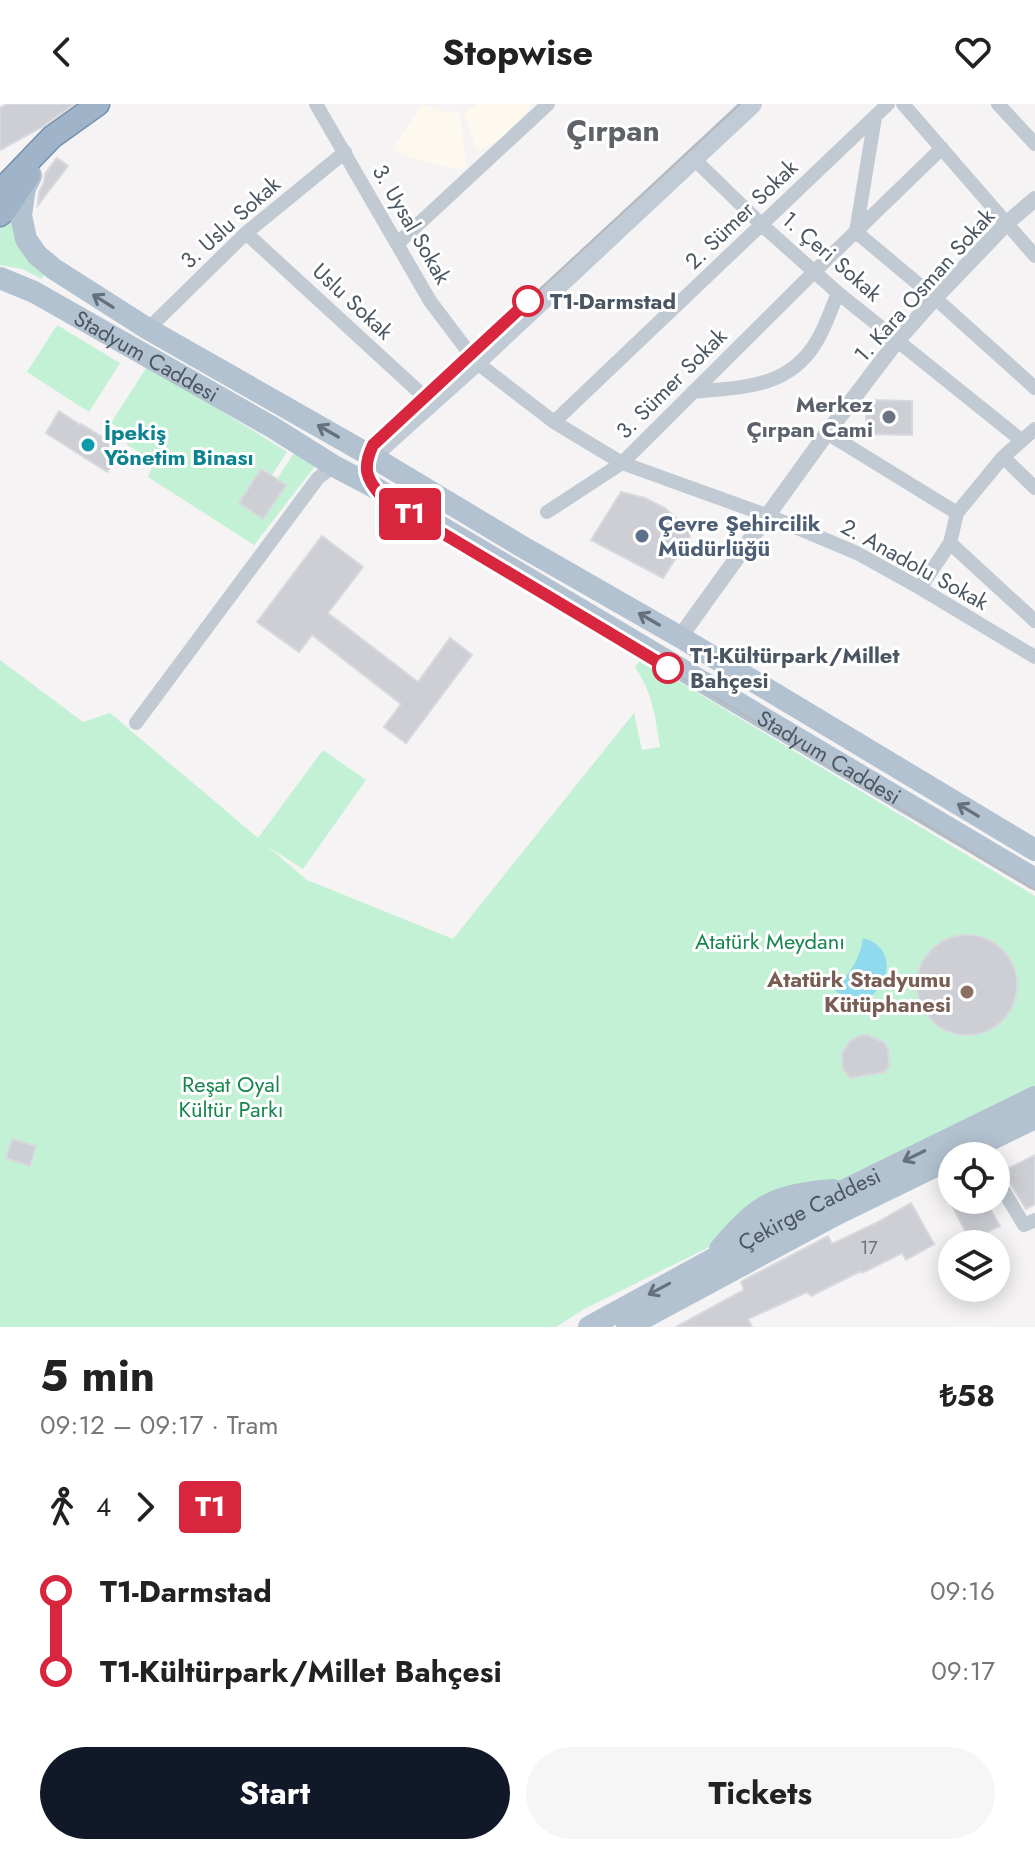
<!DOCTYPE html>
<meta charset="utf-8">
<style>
body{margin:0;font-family:Jost,sans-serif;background:#f6f6f6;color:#222;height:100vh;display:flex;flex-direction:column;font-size:30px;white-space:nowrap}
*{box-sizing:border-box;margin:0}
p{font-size:26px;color:#767676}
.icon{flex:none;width:44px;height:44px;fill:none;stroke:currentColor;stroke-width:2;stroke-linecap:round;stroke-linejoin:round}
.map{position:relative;height:1223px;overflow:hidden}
.drawer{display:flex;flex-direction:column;background:#fff;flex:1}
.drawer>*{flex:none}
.badge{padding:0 16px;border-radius:6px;font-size:28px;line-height:52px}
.buttons{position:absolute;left:938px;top:1038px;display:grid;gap:16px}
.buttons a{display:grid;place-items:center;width:72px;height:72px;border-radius:50%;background:#fff;box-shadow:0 4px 20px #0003;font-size:40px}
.map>.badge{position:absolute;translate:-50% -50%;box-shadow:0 0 0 4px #fff}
.legs{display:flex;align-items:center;gap:12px;height:88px;padding:0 40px;font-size:26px}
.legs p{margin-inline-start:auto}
.head{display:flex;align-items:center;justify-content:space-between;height:136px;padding:0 40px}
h1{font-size:44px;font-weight:700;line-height:60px}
.button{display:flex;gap:16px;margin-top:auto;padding:16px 40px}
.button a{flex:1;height:92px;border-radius:48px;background:#111827;color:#fff;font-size:32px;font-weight:700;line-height:92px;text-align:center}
.button a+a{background:#f6f6f6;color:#222}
ul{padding:0 40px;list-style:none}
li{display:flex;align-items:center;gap:28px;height:80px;font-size:30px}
li i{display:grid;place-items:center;width:12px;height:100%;margin:0 10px;background:currentColor}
li i::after{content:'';width:20px;height:20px;margin:-10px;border:6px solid;border-radius:50%;background:#fff}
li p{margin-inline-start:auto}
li:first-child i{background:linear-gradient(#0000 50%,currentColor 0)}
li:last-child i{background:linear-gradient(currentColor 50%,#0000 0)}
header{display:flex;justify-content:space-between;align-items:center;height:104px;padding:0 40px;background:#fff;font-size:36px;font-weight:700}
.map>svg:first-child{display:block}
</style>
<header><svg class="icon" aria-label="back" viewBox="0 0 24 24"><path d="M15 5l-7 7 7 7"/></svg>Stopwise<svg class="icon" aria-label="heart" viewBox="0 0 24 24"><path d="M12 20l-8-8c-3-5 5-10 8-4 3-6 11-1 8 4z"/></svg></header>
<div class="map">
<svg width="1035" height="1223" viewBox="0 0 1035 1223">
<rect width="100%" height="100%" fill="#f5f3f3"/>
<path fill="#fdf9ef" d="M 422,0 L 444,8 L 459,7 L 467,63 L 461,65 L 436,61 L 401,50 L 393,44 Z
M 479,0 L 532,0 L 523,12 L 500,35 L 478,47 L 464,9 Z"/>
<path fill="#c3f1d5" d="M 16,90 L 44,171 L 42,175 L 22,165 L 0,161 L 0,106 Z
M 57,221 L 120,259 L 89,308 L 27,268 Z
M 148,261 L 287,348 L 272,371 L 277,375 L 294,349 L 316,361 L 254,441 L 148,373 L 154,358 L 126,340 L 131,332 L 111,319 Z
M 641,555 L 1035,792 L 1035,982 L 584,1205 L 556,1223 L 0,1223 L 0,556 L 83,618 L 110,609 L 258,734 L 323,646 L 366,676 L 303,765 L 267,742 L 307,776 L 453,835 L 634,609 L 642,646 L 660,643 C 655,612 653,590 635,563 Z"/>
<path fill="#90daee" d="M 863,834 C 915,848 871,926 833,884 C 850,871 860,855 863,834 Z"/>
<path fill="#cdcfd5" stroke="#d7d9de" stroke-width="2" d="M 7,0 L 74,0 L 42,23 L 0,46 L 0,4 Z
M 57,54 L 68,62 L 38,101 L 39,88 L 44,78 L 45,70 Z
M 866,296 L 912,297 L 912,331 L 866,330 Z
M 59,307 L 80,321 L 81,320 L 102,333 L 101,335 L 121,348 L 107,368 L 46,329 Z
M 261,365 L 286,381 L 263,415 L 239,399 Z
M 621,388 L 645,394 L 665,404 L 692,429 L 663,474 L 591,436 Z
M 322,432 L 363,463 L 328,509 L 418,578 L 450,534 L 472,551 L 406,639 L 384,623 L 401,600 L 312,531 L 299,548 L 257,518 Z
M917 881a50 50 0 1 1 100 0a50 50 0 1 1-100 0Z
M 868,931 L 885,939 L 888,946 L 889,962 L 885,968 L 850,974 L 843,965 L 842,949 L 850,937 L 859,932 Z
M 12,1035 L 36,1042 L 30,1062 L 6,1054 Z
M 1035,1051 L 1035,1100 L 1026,1105 L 1003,1067 Z
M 949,1096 L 985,1096 L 1000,1122 L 970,1136 Z
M 911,1099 L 934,1140 L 906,1156 L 902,1149 L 862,1169 L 861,1167 L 811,1192 L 807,1188 L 748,1215 L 752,1223 L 676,1223 L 744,1186 L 741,1178 L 748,1174 L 828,1132 L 832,1140 L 876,1119 Z"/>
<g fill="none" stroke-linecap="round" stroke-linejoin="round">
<g stroke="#7690ad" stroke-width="25">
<path id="trunk" d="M 0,87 L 52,33 L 98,0
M 0,111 L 6,106 L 29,71"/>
</g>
<path stroke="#c1cad2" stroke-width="14" d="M 316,0 L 430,197 L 476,258 L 554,318 L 622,359 L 769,412 L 857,449 L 920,484 L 1035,553
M 903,0 L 1035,152
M 998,0 L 1035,40
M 875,13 L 856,128 L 935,194 L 1035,284
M 694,55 L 762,121 L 838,189 L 1021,336
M 246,129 L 430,298
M 397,140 L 548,0
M 148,225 L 246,129 L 345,48
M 693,288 C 740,283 787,285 815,240 C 825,225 831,205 838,189
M 554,318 L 888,0
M 827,329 L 957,409
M 1003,353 L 1035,384
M 547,408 L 622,359 L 815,167 L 942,44
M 950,439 L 1035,517
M 920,484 L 950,439 L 957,409 L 1003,353 L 1035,325
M 136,619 L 318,374 L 334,362
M 996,1074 L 1024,1121 L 1035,1116"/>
<path stroke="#c1cad2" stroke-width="16" d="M 680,533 L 827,329 L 897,237 L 935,194 L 1007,119 L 1035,95"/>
<path stroke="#c1cbd6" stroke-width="20" d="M 371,352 L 476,258 L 752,0"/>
<g stroke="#b3c2d1" stroke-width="22">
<path d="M 31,72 L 25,84 L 21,111 L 26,135 L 37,151 L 54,165 L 148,225 L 371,352 L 521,442 L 680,533 L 1035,746"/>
<path id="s1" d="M 0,174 L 34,188 L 272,323 L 334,362 L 372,382 L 1035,775"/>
<path d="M 957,1052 L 1035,1014"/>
<path d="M 720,1145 C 758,1100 774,1091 833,1086"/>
<path id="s2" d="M 589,1223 L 790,1113 L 1035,993"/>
<path d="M 627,1223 L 837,1110 L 952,1054"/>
</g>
<use href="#trunk" stroke="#9fb4c9" stroke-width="22"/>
<path stroke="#b5b8bd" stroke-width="2" d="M 740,0 L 381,332 C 361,354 363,371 382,393 L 1035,786"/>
</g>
<defs><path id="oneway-shaft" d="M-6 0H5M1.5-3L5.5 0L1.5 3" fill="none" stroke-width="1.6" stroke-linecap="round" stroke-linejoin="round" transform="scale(2)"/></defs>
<g stroke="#64717d">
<use href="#oneway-shaft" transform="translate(103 197) rotate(-148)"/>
<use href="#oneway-shaft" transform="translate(328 327) rotate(-150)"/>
<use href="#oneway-shaft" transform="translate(649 515) rotate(-150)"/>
<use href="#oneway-shaft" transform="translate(968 706) rotate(-149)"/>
<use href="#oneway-shaft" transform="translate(914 1052) rotate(154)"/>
<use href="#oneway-shaft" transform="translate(659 1185) rotate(152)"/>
</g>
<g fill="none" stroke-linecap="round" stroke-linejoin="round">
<g stroke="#fff" stroke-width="18">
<path id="line-1" d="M 528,197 L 373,341 C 362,364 366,375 382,393 L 668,564"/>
</g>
<use href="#line-1" stroke="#d7263d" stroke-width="12"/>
</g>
<g fill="#fff" stroke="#d7263d" stroke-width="4">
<circle cx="528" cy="197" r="14"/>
<circle cx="668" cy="564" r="14"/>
</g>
<circle fill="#6b7280" stroke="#fff" stroke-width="3" cx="889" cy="313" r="8"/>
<circle fill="#0f9aa8" stroke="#fff" stroke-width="3" cx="88" cy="341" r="8"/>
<circle fill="#5c6f8a" stroke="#fff" stroke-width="3" cx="642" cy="432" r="8"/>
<circle fill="#8d6e63" stroke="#fff" stroke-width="3" cx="967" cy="888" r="8"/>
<g text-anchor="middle" stroke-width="6" stroke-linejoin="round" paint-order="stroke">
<g font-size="18" fill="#6b747e">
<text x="869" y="1150">17</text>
</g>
<g font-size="22" fill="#4a5661" stroke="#fff">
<text transform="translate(741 110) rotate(-44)" y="8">2. Sümer Sokak</text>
<text transform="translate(230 118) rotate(-42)" y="8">3. Uslu Sokak</text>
<text transform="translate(412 120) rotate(60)" y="8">3. Uysal Sokak</text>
<text transform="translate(832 152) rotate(41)" y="8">1. Çeri Sokak</text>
<text transform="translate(924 181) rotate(-48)" y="8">1. Kara Osman Sokak</text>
<text transform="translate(353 197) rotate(43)" y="8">Uslu Sokak</text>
<text dy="8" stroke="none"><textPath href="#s1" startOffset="166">Stadyum Caddesi</textPath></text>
<text transform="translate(671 279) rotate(-45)" y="8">3. Sümer Sokak</text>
<text transform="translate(915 460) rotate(29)" y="8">2. Anadolu Sokak</text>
<text dy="8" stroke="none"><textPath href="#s1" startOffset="958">Stadyum Caddesi</textPath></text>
<text dy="8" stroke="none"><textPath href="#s2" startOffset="250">Çekirge Caddesi</textPath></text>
</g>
<g font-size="22" font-weight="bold" fill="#4a5661" stroke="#fff" text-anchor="start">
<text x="550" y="205">T1-Darmstad</text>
<text x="690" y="559">T1-Kültürpark/Millet<tspan x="690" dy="25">Bahçesi</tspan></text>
</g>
<g font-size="22" font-weight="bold" fill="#5b616d" stroke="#fff" text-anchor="end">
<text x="873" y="308">Merkez<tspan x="873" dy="25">Çırpan Cami</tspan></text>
</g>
<g font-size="22" font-weight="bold" fill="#0d838f" stroke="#fff" text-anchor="start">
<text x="104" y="336">İpekiş<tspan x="104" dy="25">Yönetim Binası</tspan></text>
</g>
<g font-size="22" font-weight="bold" fill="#4e5e75" stroke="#fff" text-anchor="start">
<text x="658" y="427">Çevre Şehircilik<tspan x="658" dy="25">Müdürlüğü</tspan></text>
</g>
<g font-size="22" fill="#17864f" stroke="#fff">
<text x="770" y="845">Atatürk Meydanı</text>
<text x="231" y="988">Reşat Oyal<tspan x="231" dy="25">Kültür Parkı</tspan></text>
</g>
<g font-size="22" font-weight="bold" fill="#785e54" stroke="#fff" text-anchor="end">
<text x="951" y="883">Atatürk Stadyumu<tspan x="951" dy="25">Kütüphanesi</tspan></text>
</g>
<g font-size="30" font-weight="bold" fill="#5f6368" stroke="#fff">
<text x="613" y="37">Çırpan</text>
</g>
</g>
</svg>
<div class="buttons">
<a><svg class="icon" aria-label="locate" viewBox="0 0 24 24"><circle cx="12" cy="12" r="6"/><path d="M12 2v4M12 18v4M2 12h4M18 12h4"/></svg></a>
<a><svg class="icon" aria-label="layers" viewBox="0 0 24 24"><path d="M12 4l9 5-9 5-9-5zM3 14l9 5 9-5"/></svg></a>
</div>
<b class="badge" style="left:410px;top:410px;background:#d7263d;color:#fff">T1</b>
</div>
<section class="drawer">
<div class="head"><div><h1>5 min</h1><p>09:12 – 09:17 · Tram</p></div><b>₺58</b></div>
<div class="legs"><svg class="icon" aria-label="walk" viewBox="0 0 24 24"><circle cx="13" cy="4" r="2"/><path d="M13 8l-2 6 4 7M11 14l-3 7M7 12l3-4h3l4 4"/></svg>4<svg class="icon" aria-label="forward" viewBox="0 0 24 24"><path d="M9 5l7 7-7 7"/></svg><b class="badge" style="background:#d7263d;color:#fff">T1</b></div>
<ul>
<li><i style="color:#d7263d"></i><b>T1-Darmstad</b><p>09:16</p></li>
<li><i style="color:#d7263d"></i><b>T1-Kültürpark/Millet Bahçesi</b><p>09:17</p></li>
</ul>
<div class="button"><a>Start</a><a>Tickets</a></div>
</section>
